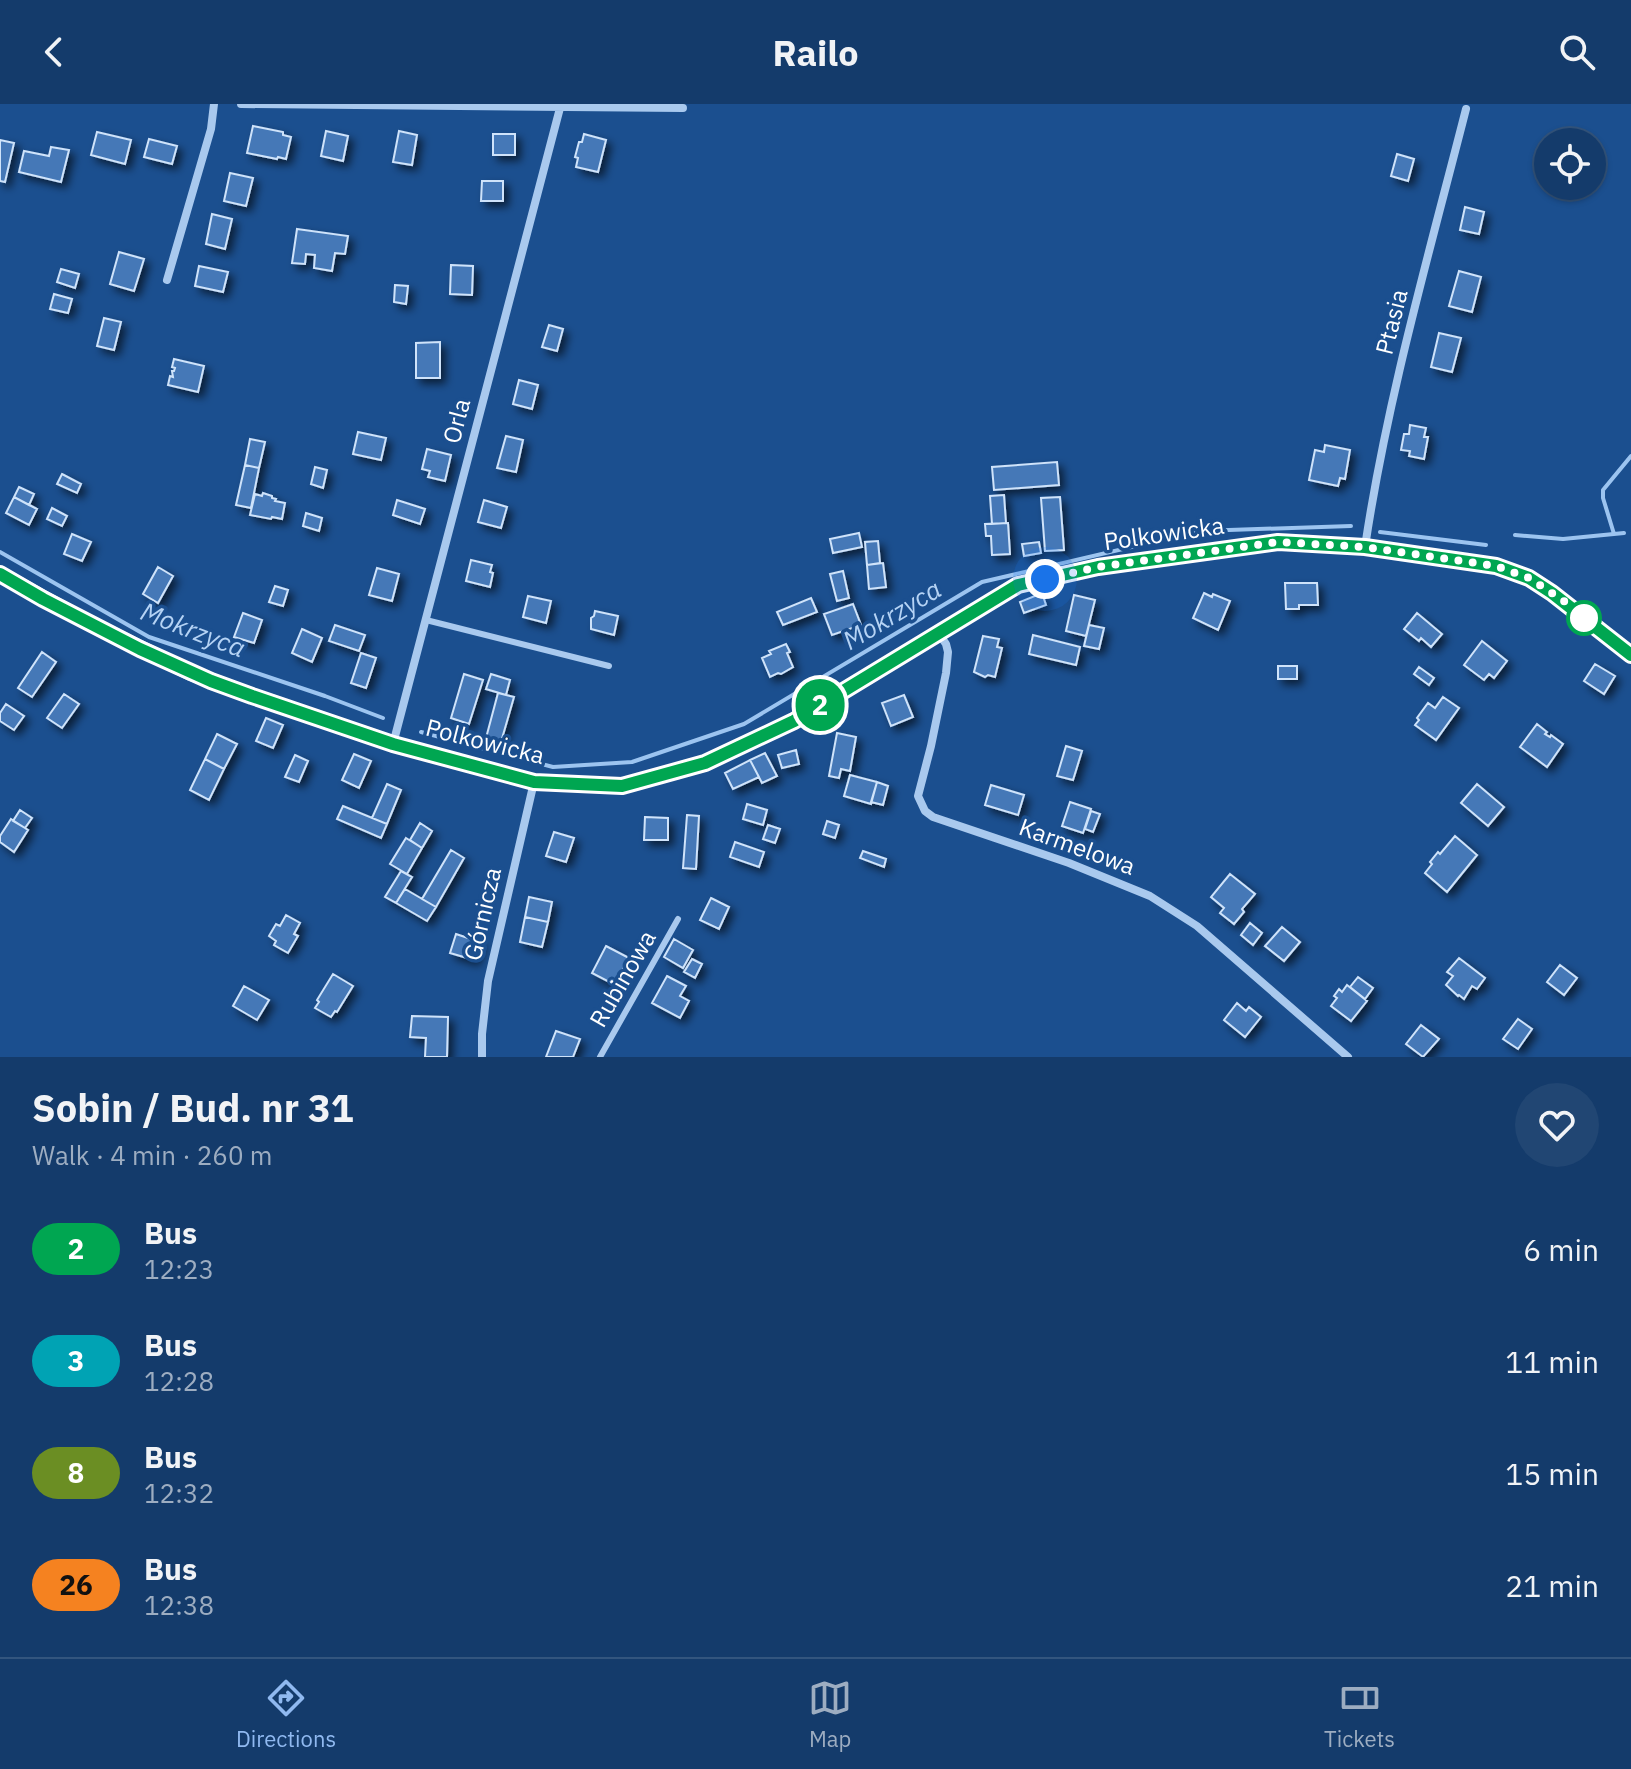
<!DOCTYPE html>
<meta charset="utf-8">
<style>
body{margin:0;font-family:"IBM Plex Sans",sans-serif;background:#214673;color:#f1f3f6;height:100vh;display:flex;flex-direction:column;font-size:30px;white-space:nowrap}
*{box-sizing:border-box;margin:0}
p{font-size:26px;color:#9dadc1}
.icon{flex:none;width:44px;height:44px;fill:none;stroke:currentColor;stroke-width:2;stroke-linecap:round;stroke-linejoin:round}
.map{position:relative;height:953px;overflow:hidden}
.sheet{display:flex;flex-direction:column;background:#143b6b;flex:1}
.sheet>*{flex:none}
.badge{padding:0 16px;border-radius:26px;font-size:28px;line-height:52px}
.buttons{position:absolute;left:1534px;top:24px;display:grid;gap:16px}
.buttons a{display:grid;place-items:center;width:72px;height:72px;border-radius:50%;background:#143b6b;box-shadow:0 2px 6px #0004,0 0 0 2px #33557e;font-size:40px}
.you{position:absolute;width:40px;height:40px;margin:-20px;border:6px solid #fff;border-radius:50%;background:#1a73e8;box-shadow:0 0 0 12px #1a73e833}
.map>.badge{position:absolute;translate:-50% -50%;box-shadow:0 0 0 4px #fff}
.round{display:grid;place-items:center;flex:none;width:84px;height:84px;border-radius:42px;background:#214673}
.headline{display:flex;align-items:center;justify-content:space-between;height:136px;padding:0 32px}
h1{font-size:38px;font-weight:800;line-height:60px}
ul{padding:0;list-style:none}
li{display:flex;align-items:center;gap:24px;height:112px;padding:0 32px}
li div{flex:1}
li b{display:block;font-size:30px}
li em{font-style:normal}
li .badge{min-width:88px;font-weight:700;text-align:center}
header{display:flex;justify-content:space-between;align-items:center;height:104px;padding:0 32px;background:#143b6b;font-size:36px;font-weight:800}
.tab-bar{display:flex;justify-content:space-around;align-items:center;height:112px;border-top:2px solid #33557e;background:#143b6b;font-size:22px;color:#9dadc1}
.tab-bar a{display:grid;justify-items:center;gap:4px}
.tab-bar .selected{color:#90b9f0}
.map>svg:first-child{display:block}
</style>
<header><svg class="icon" aria-label="back" viewBox="0 0 24 24"><path d="M15 5l-7 7 7 7"/></svg>Railo<svg class="icon" aria-label="search" viewBox="0 0 24 24"><circle cx="10" cy="10" r="6"/><path d="M15 15l6 6"/></svg></header>
<div class="map">
<svg width="1631" height="953" viewBox="0 0 1631 953">
<defs>
<filter id="shadow"><feDropShadow dx="5" dy="5" stdDeviation="4" flood-color="#0009"/></filter>
</defs>
<rect width="100%" height="100%" fill="#1b4f8f"/>
<g fill="none" stroke-linecap="round" stroke-linejoin="round">
<path stroke="#9cc4f0" stroke-width="4" d="M 1380,428 L 1486,441
M 1614,430 L 1603,394 L 1603,386 L 1631,352
M 1515,431 L 1563,435 L 1624,429
M 0,448 L 149,533 L 325,592 L 383,614
M 421,628 L 553,663 L 632,658 L 744,620 L 982,478 L 1200,427 L 1351,422"/>
</g>
<path fill="#4478b7" stroke="#cfe3fa" stroke-width="2" filter="url(#shadow)" d="M 253,22 L 283,28 L 283,31 L 291,33 L 286,55 L 278,53 L 277,55 L 247,49 Z
M 326,27 L 348,32 L 343,57 L 321,52 Z
M 399,27 L 417,31 L 412,61 L 393,58 Z
M 97,28 L 131,36 L 125,60 L 91,51 Z
M 493,30 L 515,30 L 515,51 L 493,51 Z
M 584,30 L 606,36 L 598,68 L 576,63 L 578,54 L 575,53 L 579,38 L 582,38 Z
M 149,35 L 177,42 L 172,60 L 144,53 Z
M 0,36 L 14,39 L 5,78 L 0,77 Z
M 51,43 L 69,46 L 61,78 L 19,68 L 24,47 L 49,52 Z
M 1397,50 L 1414,55 L 1408,77 L 1391,72 Z
M 230,69 L 253,74 L 246,102 L 224,97 Z
M 482,77 L 503,77 L 503,97 L 481,97 Z
M 1465,103 L 1484,108 L 1479,130 L 1460,126 Z
M 212,110 L 232,115 L 225,145 L 206,140 Z
M 297,125 L 348,132 L 345,150 L 335,149 L 332,167 L 314,164 L 315,151 L 306,150 L 305,160 L 292,159 Z
M 119,148 L 144,155 L 134,187 L 110,180 Z
M 451,161 L 473,162 L 472,191 L 450,190 Z
M 199,162 L 228,168 L 223,188 L 195,182 Z
M 61,165 L 79,170 L 75,184 L 57,178 Z
M 1459,167 L 1481,173 L 1472,208 L 1449,202 Z
M 395,181 L 408,182 L 406,200 L 394,198 Z
M 54,190 L 72,195 L 68,209 L 50,205 Z
M 104,214 L 121,218 L 114,246 L 97,242 Z
M 549,221 L 563,225 L 557,247 L 542,243 Z
M 1439,229 L 1461,234 L 1452,268 L 1431,263 Z
M 440,238 L 440,274 L 416,274 L 416,239 Z
M 174,255 L 204,262 L 198,288 L 168,281 L 170,272 L 173,273 L 172,267 L 174,267 L 175,264 L 172,263 Z
M 519,276 L 538,281 L 532,305 L 513,300 Z
M 1410,321 L 1426,324 L 1424,333 L 1428,333 L 1424,355 L 1409,352 L 1410,347 L 1401,346 L 1404,330 L 1409,330 Z
M 358,328 L 386,334 L 381,356 L 353,350 Z
M 506,332 L 523,336 L 516,368 L 497,364 Z
M 250,335 L 265,338 L 259,364 L 245,361 Z
M 1325,341 L 1350,346 L 1345,375 L 1340,374 L 1338,382 L 1309,376 L 1315,346 L 1324,348 Z
M 427,345 L 451,351 L 445,377 L 428,373 L 430,367 L 422,365 Z
M 1057,358 L 1059,381 L 994,386 L 992,363 Z
M 245,361 L 259,364 L 251,404 L 236,401 Z
M 315,363 L 327,366 L 323,384 L 311,380 Z
M 62,370 L 81,380 L 77,389 L 57,380 Z
M 19,383 L 34,390 L 29,401 L 14,393 Z
M 263,389 L 272,392 L 272,394 L 276,395 L 275,397 L 285,399 L 282,415 L 272,413 L 271,415 L 250,411 L 255,390 L 262,392 Z
M 1004,391 L 1006,419 L 992,420 L 990,392 Z
M 14,393 L 37,405 L 29,421 L 6,409 Z
M 1060,393 L 1064,446 L 1045,447 L 1041,394 Z
M 397,396 L 425,405 L 420,420 L 393,411 Z
M 484,396 L 507,403 L 501,424 L 478,418 Z
M 52,404 L 67,412 L 62,422 L 47,415 Z
M 306,409 L 322,414 L 319,427 L 303,422 Z
M 1008,419 L 1010,450 L 992,451 L 991,432 L 986,432 L 985,420 Z
M 859,429 L 862,443 L 833,449 L 830,435 Z
M 72,430 L 91,438 L 82,457 L 64,450 Z
M 878,437 L 880,459 L 867,461 L 865,438 Z
M 1039,438 L 1041,449 L 1024,452 L 1022,440 Z
M 471,456 L 492,461 L 490,468 L 493,469 L 490,483 L 466,477 Z
M 883,459 L 886,483 L 869,485 L 867,461 Z
M 158,463 L 173,472 L 158,499 L 143,490 Z
M 377,464 L 399,470 L 392,497 L 369,491 Z
M 843,467 L 849,494 L 837,497 L 830,470 Z
M 1285,479 L 1317,479 L 1318,501 L 1299,501 L 1299,505 L 1286,505 Z
M 275,482 L 288,486 L 283,502 L 269,498 Z
M 1042,489 L 1046,501 L 1024,509 L 1020,498 Z
M 1204,489 L 1212,493 L 1213,490 L 1230,497 L 1218,526 L 1193,514 Z
M 1074,491 L 1095,496 L 1086,532 L 1066,527 Z
M 528,492 L 551,497 L 546,519 L 523,513 Z
M 811,494 L 817,508 L 783,521 L 777,508 Z
M 853,500 L 861,521 L 832,531 L 824,510 Z
M 595,507 L 618,512 L 614,531 L 591,525 L 591,514 L 594,512 Z
M 243,509 L 262,516 L 254,539 L 234,533 Z
M 1417,509 L 1442,530 L 1431,543 L 1421,534 L 1419,537 L 1404,525 Z
M 335,521 L 365,531 L 359,547 L 329,537 Z
M 1089,521 L 1104,524 L 1099,545 L 1084,542 Z
M 302,525 L 322,534 L 312,558 L 292,549 Z
M 1033,531 L 1080,543 L 1076,561 L 1029,550 Z
M 983,532 L 999,535 L 997,543 L 1002,544 L 995,573 L 988,571 L 985,573 L 974,568 Z
M 1482,537 L 1507,557 L 1494,574 L 1489,570 L 1484,576 L 1464,561 Z
M 786,540 L 790,548 L 787,549 L 793,563 L 781,570 L 778,569 L 770,573 L 762,554 L 771,550 L 769,547 Z
M 42,548 L 56,558 L 32,593 L 18,584 Z
M 361,549 L 376,554 L 366,584 L 351,579 Z
M 1595,560 L 1615,572 L 1604,590 L 1584,577 Z
M 1278,562 L 1297,562 L 1297,575 L 1278,575 Z
M 1419,563 L 1434,574 L 1429,581 L 1414,570 Z
M 464,570 L 483,576 L 469,620 L 451,614 Z
M 491,570 L 510,576 L 506,591 L 486,585 Z
M 498,589 L 514,593 L 501,638 L 486,634 Z
M 64,590 L 79,600 L 62,624 L 47,614 Z
M 904,591 L 913,613 L 891,622 L 882,599 Z
M 1443,593 L 1459,604 L 1436,636 L 1415,621 L 1419,616 L 1417,614 L 1428,599 L 1435,604 Z
M 6,600 L 24,612 L 14,626 L 0,617 L 0,609 Z
M 266,614 L 283,621 L 273,644 L 256,637 Z
M 1537,620 L 1547,628 L 1545,630 L 1550,633 L 1551,631 L 1563,640 L 1547,663 L 1520,643 Z
M 837,629 L 856,633 L 850,667 L 841,665 L 839,674 L 829,672 Z
M 217,630 L 237,640 L 224,665 L 205,655 Z
M 1066,642 L 1082,647 L 1073,676 L 1057,672 Z
M 796,646 L 799,660 L 782,664 L 778,651 Z
M 765,649 L 777,672 L 762,679 L 750,656 Z
M 354,650 L 371,657 L 359,684 L 342,676 Z
M 295,651 L 308,657 L 299,678 L 285,673 Z
M 205,655 L 224,665 L 209,696 L 190,686 Z
M 750,656 L 759,673 L 733,685 L 725,669 Z
M 850,671 L 877,678 L 871,700 L 844,692 Z
M 877,678 L 888,682 L 883,701 L 871,698 Z
M 387,680 L 401,686 L 387,720 L 372,714 Z
M 1477,680 L 1504,703 L 1488,722 L 1461,699 Z
M 991,681 L 1024,691 L 1018,711 L 985,701 Z
M 1070,698 L 1091,705 L 1083,729 L 1062,722 Z
M 747,700 L 767,706 L 763,721 L 743,715 Z
M 343,702 L 387,720 L 381,734 L 337,715 Z
M 20,706 L 32,714 L 25,724 L 13,717 Z
M 1091,707 L 1100,710 L 1093,728 L 1085,725 Z
M 687,711 L 699,712 L 696,765 L 683,764 Z
M 645,713 L 668,714 L 668,736 L 644,736 Z
M 11,715 L 28,726 L 14,748 L 0,738 L 0,732 Z
M 827,717 L 839,721 L 835,734 L 823,730 Z
M 420,719 L 432,727 L 422,744 L 410,736 Z
M 768,721 L 780,725 L 775,739 L 763,735 Z
M 554,728 L 574,734 L 566,758 L 546,752 Z
M 1455,732 L 1477,751 L 1447,788 L 1425,769 L 1432,760 L 1430,758 L 1438,748 L 1440,750 Z
M 406,734 L 422,744 L 407,770 L 390,760 Z
M 735,738 L 764,748 L 759,763 L 730,753 Z
M 451,746 L 464,754 L 436,803 L 422,795 Z
M 863,747 L 886,755 L 884,763 L 860,754 Z
M 401,767 L 412,773 L 396,799 L 385,793 Z
M 1230,770 L 1255,790 L 1242,805 L 1244,808 L 1234,820 L 1220,809 L 1224,804 L 1211,793 Z
M 405,785 L 436,803 L 427,817 L 396,799 Z
M 529,793 L 552,798 L 548,818 L 525,813 Z
M 711,794 L 729,803 L 719,825 L 700,816 Z
M 286,811 L 300,819 L 294,830 L 298,832 L 288,849 L 274,841 L 276,837 L 269,832 L 276,820 L 280,822 Z
M 525,813 L 548,818 L 542,843 L 520,838 Z
M 1250,819 L 1262,829 L 1253,841 L 1241,831 Z
M 1282,823 L 1300,838 L 1284,857 L 1265,842 Z
M 456,830 L 480,838 L 474,856 L 450,849 Z
M 674,835 L 693,846 L 683,864 L 664,853 Z
M 606,842 L 629,854 L 615,881 L 592,869 Z
M 1459,854 L 1485,874 L 1477,885 L 1472,882 L 1464,895 L 1459,891 L 1458,892 L 1446,881 L 1453,872 L 1447,868 Z
M 692,855 L 702,860 L 695,874 L 684,868 Z
M 1560,861 L 1577,874 L 1564,891 L 1547,878 Z
M 333,870 L 353,882 L 337,908 L 335,907 L 331,913 L 315,904 L 319,898 L 317,896 Z
M 667,872 L 686,882 L 680,892 L 689,897 L 680,914 L 652,899 Z
M 1358,873 L 1373,884 L 1365,895 L 1350,883 Z
M 1347,881 L 1367,897 L 1351,917 L 1331,902 L 1337,894 L 1334,892 L 1339,885 L 1342,888 Z
M 244,882 L 269,896 L 257,916 L 233,902 Z
M 1237,899 L 1246,907 L 1249,903 L 1261,913 L 1245,933 L 1224,916 Z
M 412,912 L 448,913 L 447,953 L 425,953 L 426,934 L 410,933 Z
M 1518,915 L 1532,925 L 1518,945 L 1503,935 Z
M 1421,921 L 1439,935 L 1423,953 L 1406,940 Z
M 556,927 L 580,935 L 573,953 L 546,953 Z"/>
<g fill="none" stroke-linecap="round" stroke-linejoin="round">
<path stroke="#a9c9ee" stroke-width="6" d="M 426,516 L 609,562
M 600,953 L 678,815"/>
<path stroke="#a9c9ee" stroke-width="8" d="M 241,0 L 683,4
M 167,176 L 211,25 L 214,0
M 1365,443 C 1387,295 1429,150 1466,5
M 939,530 L 946,540 L 948,548 L 946,569 L 931,642 L 918,692 L 925,707 L 933,713 L 1069,759 L 1150,792 L 1197,822 L 1348,953
M 393,640 L 560,4
M 482,953 L 482,930 L 488,877 L 534,678"/>
<path stroke="#d6e6fa" stroke-width="16" d="M 0,470 L 85,517 L 191,569 L 252,592 L 393,640 L 534,678 L 622,682 L 705,659 L 794,617 L 1018,481 L 1098,463 L 1278,438 L 1365,443 L 1496,462 L 1529,474 L 1552,489 L 1631,551"/>
</g>
<g fill="none" stroke-linecap="round" stroke-linejoin="round">
<g stroke="#fff" stroke-width="18">
<path id="line" d="M 0,470 L 43,495 L 140,545 L 211,577 L 252,592 L 393,640 L 534,678 L 622,682 L 705,659 L 794,617 L 1018,481 L 1098,463 L 1278,438 L 1365,443 L 1496,462 L 1529,474 L 1552,489 L 1631,551"/>
</g>
<use href="#line" stroke="#00a651" stroke-width="12"/>
<path stroke="#fff" stroke-width="8" stroke-dasharray="0 14.4" d="M 1045,475 L 1098,463 L 1278,438 L 1365,443 L 1496,462 L 1529,474 L 1564,497 L 1584,514"/>
</g>
<circle fill="#fff" stroke="#00a651" stroke-width="4" cx="1584" cy="514" r="16"/>
<g text-anchor="middle" stroke-width="7" stroke-linejoin="round" paint-order="stroke">
<g font-size="24" fill="#fff" stroke="#1b4f8f">
<text transform="translate(1392 218) rotate(-76)" y="8">Ptasia</text>
<text transform="translate(457 317) rotate(-75)" y="8">Orla</text>
<text transform="translate(1164 430) rotate(-8)" y="8">Polkowicka</text>
<text transform="translate(485 638) rotate(14)" y="8">Polkowicka</text>
<text transform="translate(1077 743) rotate(20)" y="8">Karmelowa</text>
<text transform="translate(483 810) rotate(-77)" y="8">Górnicza</text>
<text transform="translate(623 875) rotate(-60)" y="8">Rubinowa</text>
</g>
<g font-size="26" font-style="italic" fill="#b5d3f5" stroke="#1b4f8f">
<text transform="translate(892 511) rotate(-31)" y="9">Mokrzyca</text>
<text transform="translate(193 526) rotate(21)" y="9">Mokrzyca</text>
</g>
</g>
</svg>
<div class="buttons">
<a><svg class="icon" aria-label="locate" viewBox="0 0 24 24"><circle cx="12" cy="12" r="6"/><path d="M12 2v4M12 18v4M2 12h4M18 12h4"/></svg></a>
</div>
<div class="you" style="left:1045px;top:475px"></div>
<b class="badge" style="left:820px;top:601px;background:#00a651;color:#fff">2</b>
</div>
<section class="sheet">
<div class="headline"><div><h1>Sobin / Bud. nr 31</h1><p>Walk · 4 min · 260 m</p></div><a class="round"><svg class="icon" aria-label="heart" viewBox="0 0 24 24"><path d="M12 20l-8-8c-3-5 5-10 8-4 3-6 11-1 8 4z"/></svg></a></div>
<ul>
<li><span class="badge" style="background:#00a651;color:#fff">2</span><div><b>Bus</b><p>12:23</p></div><em>6 min</em></li>
<li><span class="badge" style="background:#00a3b4;color:#fff">3</span><div><b>Bus</b><p>12:28</p></div><em>11 min</em></li>
<li><span class="badge" style="background:#6b8e23;color:#fff">8</span><div><b>Bus</b><p>12:32</p></div><em>15 min</em></li>
<li><span class="badge" style="background:#f58220;color:#111">26</span><div><b>Bus</b><p>12:38</p></div><em>21 min</em></li>
</ul>
</section>
<nav class="tab-bar">
<a class="selected"><svg class="icon" aria-label="directions" viewBox="0 0 24 24"><path d="M12 3l9 9-9 9-9-9zM9 14v-3h6M13 9l2 2-2 2"/></svg>Directions</a>
<a><svg class="icon" aria-label="map" viewBox="0 0 24 24"><path d="M3 6l6-2 6 2 6-2v14l-6 2-6-2-6 2zM9 4v14M15 6v14"/></svg>Map</a>
<a><svg class="icon" aria-label="tickets" viewBox="0 0 24 24"><path d="M3 7h18v10H3zM15 7v10"/></svg>Tickets</a>
</nav>
